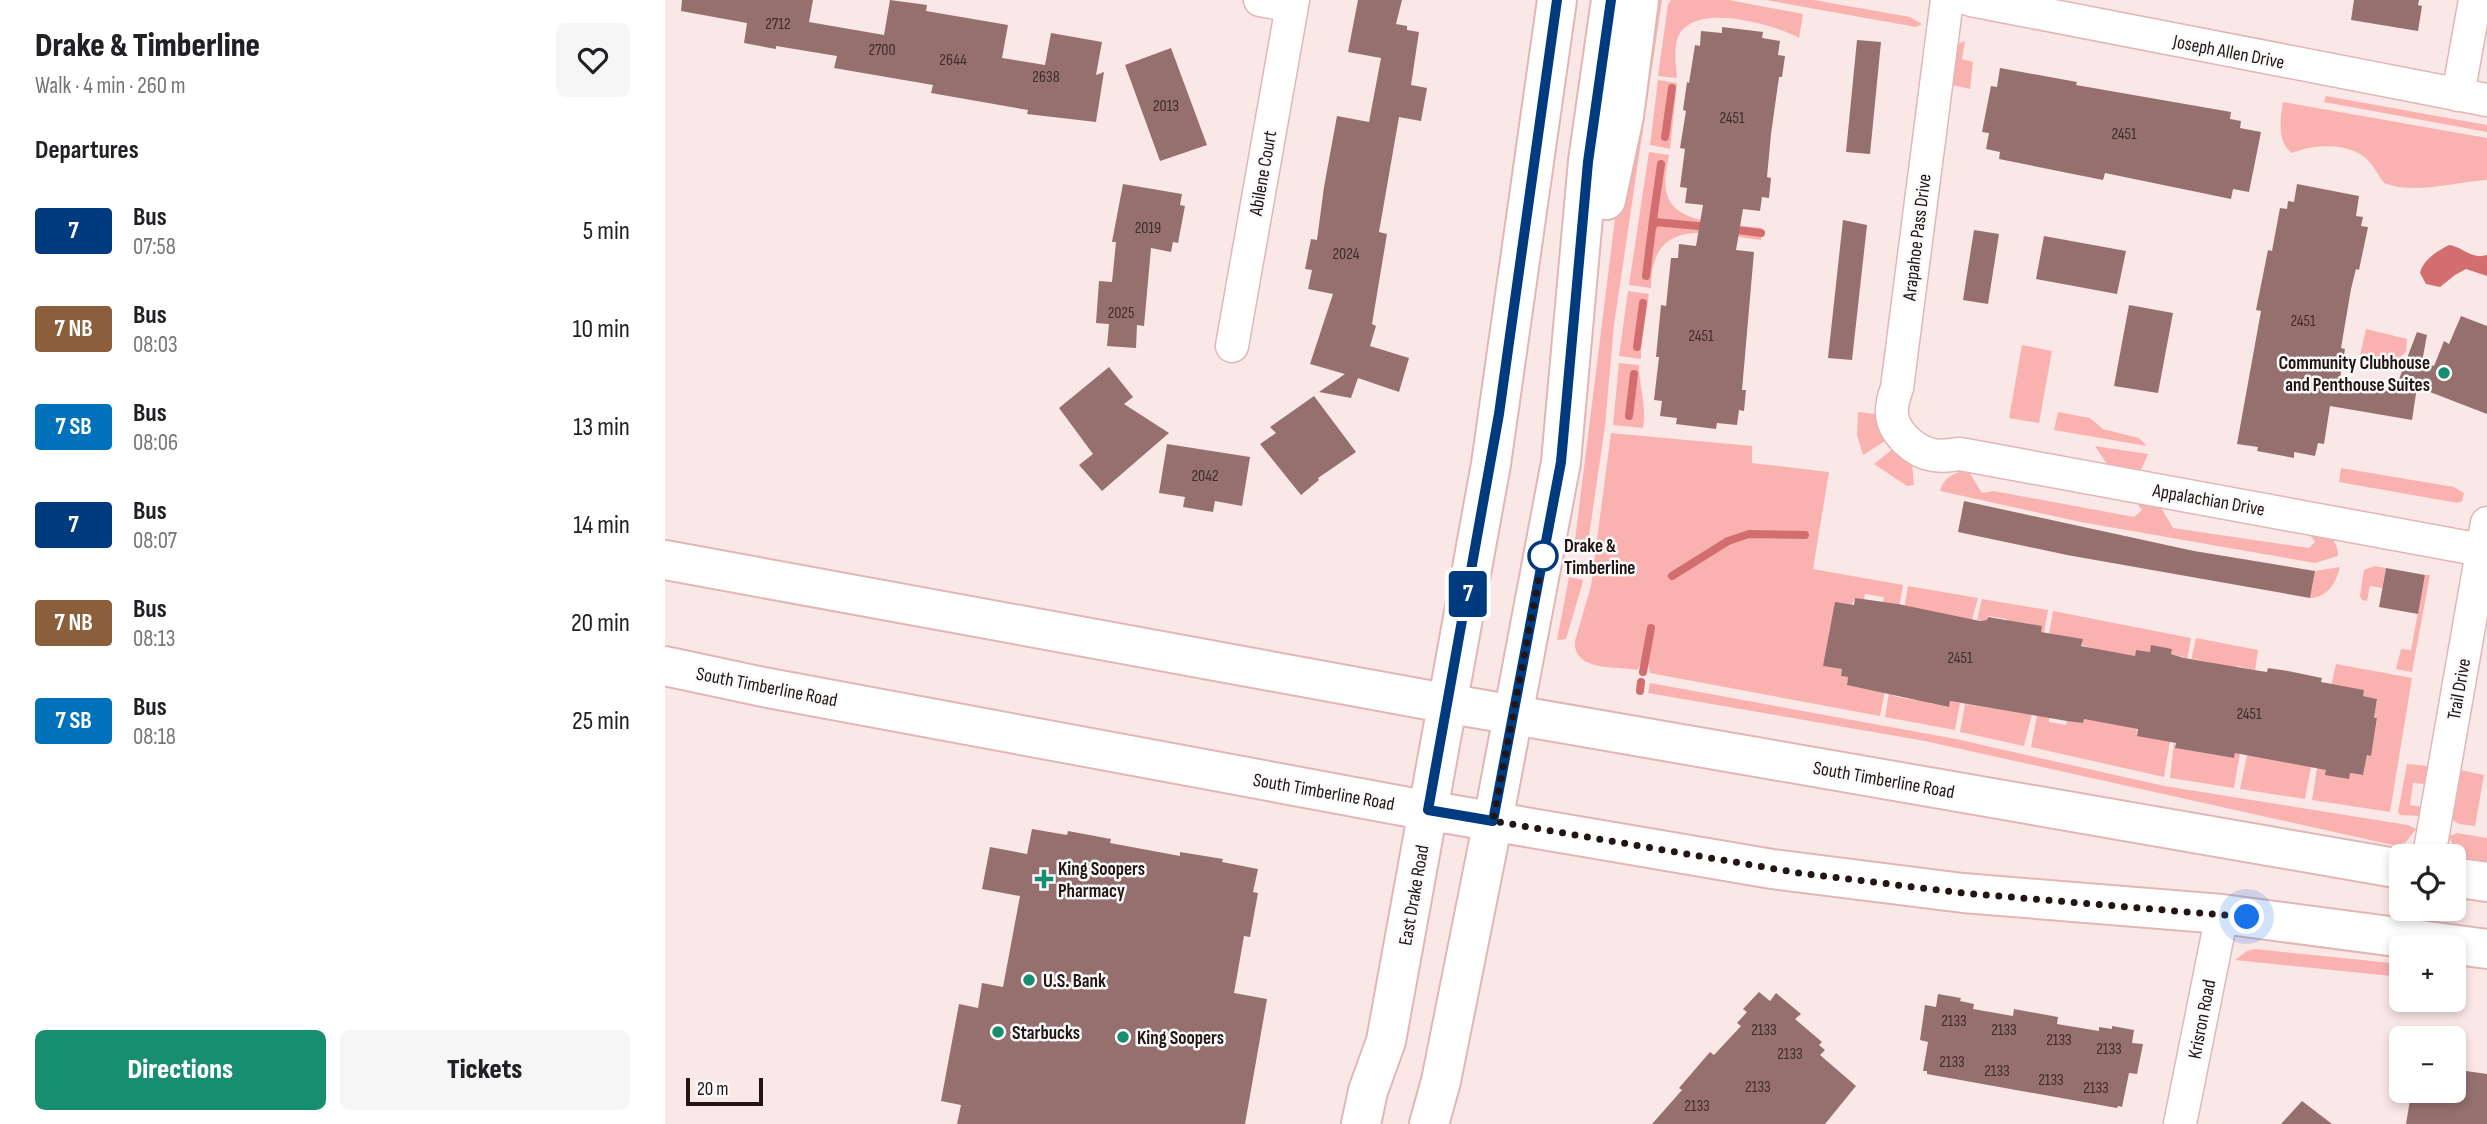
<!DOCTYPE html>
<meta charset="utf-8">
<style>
body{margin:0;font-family:"Sofia Sans Condensed",sans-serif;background:#f6f6f6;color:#202124;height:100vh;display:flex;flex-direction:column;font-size:26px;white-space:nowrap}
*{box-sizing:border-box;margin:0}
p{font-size:23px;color:#757577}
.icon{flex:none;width:38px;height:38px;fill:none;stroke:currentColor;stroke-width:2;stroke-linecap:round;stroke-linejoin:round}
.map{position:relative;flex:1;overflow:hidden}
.sheet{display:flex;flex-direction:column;background:#fff;width:665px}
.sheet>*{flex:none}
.badge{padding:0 14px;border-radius:5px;font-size:24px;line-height:46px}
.tools{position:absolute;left:1724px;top:844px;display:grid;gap:14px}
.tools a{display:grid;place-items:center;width:77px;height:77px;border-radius:10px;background:#fff;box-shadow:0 4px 10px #0003;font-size:35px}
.scale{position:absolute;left:21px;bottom:18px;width:77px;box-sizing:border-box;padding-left:7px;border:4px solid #241515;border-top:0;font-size:19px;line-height:24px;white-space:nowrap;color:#241515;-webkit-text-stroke:5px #fafafa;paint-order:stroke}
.you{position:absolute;width:35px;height:35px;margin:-18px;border:5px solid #fff;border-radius:50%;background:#1a73e8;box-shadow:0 0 0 10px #1a73e833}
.map>.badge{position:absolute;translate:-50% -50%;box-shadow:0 0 0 4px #fff}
h2{padding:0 35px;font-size:26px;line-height:63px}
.round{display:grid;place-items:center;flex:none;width:74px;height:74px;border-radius:10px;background:#f6f6f6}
.summary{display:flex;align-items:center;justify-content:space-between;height:119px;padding:0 35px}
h1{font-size:33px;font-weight:800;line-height:52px}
.primary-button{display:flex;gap:14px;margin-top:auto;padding:14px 35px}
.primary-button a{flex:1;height:80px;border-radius:10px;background:#188e70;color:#fff;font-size:28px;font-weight:800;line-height:80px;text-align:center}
.primary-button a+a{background:#f6f6f6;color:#202124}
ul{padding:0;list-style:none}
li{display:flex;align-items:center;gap:21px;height:98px;padding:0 35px}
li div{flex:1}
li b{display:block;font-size:26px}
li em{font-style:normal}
li .badge{min-width:77px;font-weight:700;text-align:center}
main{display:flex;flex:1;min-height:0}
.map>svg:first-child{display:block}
</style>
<main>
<section class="sheet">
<div class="summary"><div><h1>Drake &amp; Timberline</h1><p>Walk · 4 min · 260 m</p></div><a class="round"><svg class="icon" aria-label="heart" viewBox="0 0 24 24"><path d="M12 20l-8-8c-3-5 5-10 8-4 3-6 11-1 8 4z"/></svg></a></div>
<h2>Departures</h2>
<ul>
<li><span class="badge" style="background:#003b80;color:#fff">7</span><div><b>Bus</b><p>07:58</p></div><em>5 min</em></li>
<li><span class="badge" style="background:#8b5e3c;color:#fff">7 NB</span><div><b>Bus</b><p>08:03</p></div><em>10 min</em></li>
<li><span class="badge" style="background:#0072bc;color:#fff">7 SB</span><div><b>Bus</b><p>08:06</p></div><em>13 min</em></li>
<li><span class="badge" style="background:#003b80;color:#fff">7</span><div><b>Bus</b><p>08:07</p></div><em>14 min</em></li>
<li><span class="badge" style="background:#8b5e3c;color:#fff">7 NB</span><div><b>Bus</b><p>08:13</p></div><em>20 min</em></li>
<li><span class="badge" style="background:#0072bc;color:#fff">7 SB</span><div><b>Bus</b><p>08:18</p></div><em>25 min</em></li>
</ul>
<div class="primary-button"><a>Directions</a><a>Tickets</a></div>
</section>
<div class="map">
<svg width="1822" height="1124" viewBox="0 0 1822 1124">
<rect width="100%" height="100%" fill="#fae8e7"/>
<path fill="#fab2b0" d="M 983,0 L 997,0 L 949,325 L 940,426 L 922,550 L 909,548 L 951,211 L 976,44 L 991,29 L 980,27 Z
M 1006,0 L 1064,0 L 1138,14 L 1134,38 C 1106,23 1024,0 1012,40 C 1009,52 1011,66 1012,78 L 993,76 L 1003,4 Z
M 1101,0 L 1149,0 L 1245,17 L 1257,24 L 1251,27 Z
M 1300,41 L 1297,59 L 1308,62 L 1305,89 L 1283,84 L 1292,44 Z
M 993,80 L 1012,83 L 1005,149 L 985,145 Z
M 1661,96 L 1822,125 L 1822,132 L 1659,102 Z
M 1618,102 L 1822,138 L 1822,180 C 1789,182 1750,195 1719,183 C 1712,174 1708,163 1698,156 C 1680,143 1648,144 1627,153 C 1612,143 1615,118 1618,102 Z
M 984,152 L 1004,155 C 1002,167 998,181 1002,194 C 1010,226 1069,224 1097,228 L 1096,240 C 1045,234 986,214 986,288 L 964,285 Z
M 963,291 L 984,294 L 976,346 L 976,359 L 954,356 Z
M 1701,329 L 1742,339 L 1741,352 L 1722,367 L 1694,360 Z
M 1357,345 L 1387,351 L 1374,423 L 1344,418 Z
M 954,363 L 974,365 C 974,387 982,406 978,428 L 948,425 Z
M 1193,412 L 1211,414 L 1223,439 L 1198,455 L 1192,435 Z
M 1393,412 L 1425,418 L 1438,429 L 1474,438 L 1482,446 L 1389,430 Z
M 946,433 L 1087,446 L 1087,463 L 1164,472 L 1148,569 L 1238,585 L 1234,608 L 1233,604 L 1218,602 L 1219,597 L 1200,594 L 1199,600 L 1190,598 L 1159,666 L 1177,669 L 1176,676 L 1183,677 L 1182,685 L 1220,691 L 1215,716 L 985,673 L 983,661 L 988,629 L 983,628 L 978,661 L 972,670 C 951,666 908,672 910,641 L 926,586 Z
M 1430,446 L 1483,454 L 1477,468 L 1469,473 L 1446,470 Z
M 1229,448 L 1247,463 L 1249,485 L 1242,486 L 1209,464 Z
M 1676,468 L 1789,487 L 1799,493 L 1797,501 L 1793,503 L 1674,482 Z
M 1299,471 L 1304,472 L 1317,493 L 1329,491 L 1469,517 L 1477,510 L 1468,498 L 1492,501 L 1508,528 L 1644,548 L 1650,542 L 1641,529 C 1658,534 1673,535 1673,556 L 1650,563 L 1416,522 L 1275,491 C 1278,479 1288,473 1299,471 Z
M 1710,566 L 1721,568 L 1717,588 L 1705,586 L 1702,601 L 1697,600 L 1695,596 L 1699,570 Z
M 1675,567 C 1671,583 1663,597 1645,598 L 1650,571 Z
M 1760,575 L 1765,575 L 1747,672 L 1731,669 L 1736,649 L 1746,650 Z
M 904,577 L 918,580 L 917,585 L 901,639 L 892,640 Z
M 1243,586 L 1313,598 L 1307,620 L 1239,609 Z
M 1317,599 L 1383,610 L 1379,633 L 1376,632 L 1376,626 L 1357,623 L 1341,626 L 1342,619 L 1323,616 L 1322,621 L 1312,620 Z
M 1388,611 L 1526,638 L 1522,660 L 1519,660 L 1519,657 L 1506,654 L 1507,649 L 1485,652 L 1471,650 L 1468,669 L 1472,735 L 1505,741 L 1499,777 L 1366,747 L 1372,715 L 1384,718 L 1384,722 L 1401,725 L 1402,720 L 1418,722 L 1431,649 L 1416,645 L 1417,639 L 1405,637 L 1404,641 L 1384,634 Z
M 1531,638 L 1593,650 L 1590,671 L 1572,666 L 1571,671 L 1548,663 L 1528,659 L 1526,661 Z
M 1671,664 L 1747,678 L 1725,812 L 1647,800 L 1652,768 L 1698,775 L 1702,755 L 1706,755 L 1712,719 L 1709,718 L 1712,699 L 1698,696 L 1698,690 L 1666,686 Z
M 985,683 L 1291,739 L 1499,786 L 1743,825 L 1751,829 L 1741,842 L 1732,846 L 1260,741 L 983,693 Z
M 1224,692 L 1228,693 L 1228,696 L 1250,700 L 1251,696 L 1265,698 L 1264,703 L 1284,707 L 1285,701 L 1295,703 L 1290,730 L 1220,717 Z
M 1327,702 L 1367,714 L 1359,746 L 1295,732 L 1300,704 L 1326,708 Z
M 1509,742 L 1511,748 L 1569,758 L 1570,753 L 1575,753 L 1569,788 L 1505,778 Z
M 1582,755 L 1646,767 L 1640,799 L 1575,789 Z
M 1742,764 L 1763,766 L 1760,784 L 1748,783 L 1745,805 L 1756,807 L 1754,816 L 1735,815 L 1733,812 Z
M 1796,770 L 1819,775 L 1810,826 L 1794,824 L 1787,820 Z
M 1792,833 L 1822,838 L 1822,862 C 1803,859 1790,856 1784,836 Z
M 1590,949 L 1736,964 L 1736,977 L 1570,960 L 1582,951 Z"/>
<path fill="#d36e70" d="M 1784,245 C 1798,247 1807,260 1822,255 L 1822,276 L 1801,269 L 1790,275 L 1775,287 L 1761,284 L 1755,273 C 1758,260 1772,251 1784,245 Z"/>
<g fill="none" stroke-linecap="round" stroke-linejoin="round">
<path stroke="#d36e70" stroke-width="8" d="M 1000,137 L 1007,88
M 987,227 L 996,164
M 1064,229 L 1096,233
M 981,276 L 987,228 L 990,222 L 1044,227
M 972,347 L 978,303
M 964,416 L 969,374
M 1007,576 L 1063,541 L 1084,534 L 1140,535
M 978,672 L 986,628
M 975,691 L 976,682"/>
</g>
<path fill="#96706f" d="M 17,0 L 148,0 L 144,22 L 219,35 L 225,0 L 262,5 L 261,11 L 343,25 L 337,58 L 380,65 L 386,33 L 437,42 L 431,75 L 439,72 L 431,122 L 362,114 L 363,110 L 266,93 L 268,85 L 169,68 L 172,56 L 111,46 L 111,49 L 79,43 L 82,23 L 16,11 Z
M 693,0 L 737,0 L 731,24 L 742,26 L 742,30 L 754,32 L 746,85 L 762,88 L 756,121 L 734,117 L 714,232 L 722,234 L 707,324 L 711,326 L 705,346 L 744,358 L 734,392 L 693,378 L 686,398 L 654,392 L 680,374 L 645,364 L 668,294 L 643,289 L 647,270 L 640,269 L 646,239 L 652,240 L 659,187 L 672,116 L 704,122 L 716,58 L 683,52 Z
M 1689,0 L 1754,0 L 1753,5 L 1757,6 L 1753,31 L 1686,20 Z
M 1057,27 L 1098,32 L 1097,38 L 1115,41 L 1113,55 L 1120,56 L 1117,77 L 1114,77 L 1106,134 L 1102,177 L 1106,178 L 1104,198 L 1097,197 L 1095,211 L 1078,209 L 1071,250 L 1089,252 L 1077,390 L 1081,390 L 1079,411 L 1074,410 L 1072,425 L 1052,423 L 1051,429 L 1011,424 L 1012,418 L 995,416 L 997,401 L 989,400 L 994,357 L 991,357 L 996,305 L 1001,306 L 1006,258 L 1013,258 L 1014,244 L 1031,246 L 1038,205 L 1020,203 L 1022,188 L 1015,187 L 1020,149 L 1015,148 L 1021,111 L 1018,110 L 1022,82 L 1024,83 L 1030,45 L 1035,46 L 1036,31 L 1057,33 Z
M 1192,40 L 1216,42 L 1205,154 L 1181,152 Z
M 506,48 L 542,145 L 495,161 L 460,65 Z
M 1335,68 L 1412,82 L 1411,85 L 1566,112 L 1565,119 L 1576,121 L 1575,128 L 1596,132 L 1584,192 L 1568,189 L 1566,199 L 1440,173 L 1438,180 L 1334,159 L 1335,152 L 1321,149 L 1324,133 L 1317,132 L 1326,86 L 1332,87 Z
M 458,184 L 517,194 L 515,205 L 520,206 L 513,243 L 508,242 L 506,252 L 486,248 L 479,326 L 472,325 L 471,348 L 442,346 L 444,324 L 431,323 L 434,281 L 447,282 L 451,242 L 447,242 Z
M 1632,184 L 1694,196 L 1691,216 L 1698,217 L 1696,226 L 1703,227 L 1694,270 L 1691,269 L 1686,289 L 1676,348 L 1680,349 L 1675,378 L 1731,387 L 1752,332 L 1762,335 L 1757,362 L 1769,366 L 1779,341 L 1784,344 L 1796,316 L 1822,326 L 1822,414 L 1752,387 L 1747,420 L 1665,406 L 1659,444 L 1653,443 L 1650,456 L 1629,452 L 1629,458 L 1592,451 L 1593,447 L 1572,444 L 1596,311 L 1591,310 L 1603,250 L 1607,251 L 1615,208 L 1622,209 L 1623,201 L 1629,202 Z
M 1178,220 L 1202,225 L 1187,360 L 1163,358 Z
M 1309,230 L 1334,234 L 1323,304 L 1298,300 Z
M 1379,236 L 1461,251 L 1452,294 L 1371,279 Z
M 1464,305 L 1508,313 L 1493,393 L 1449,386 Z
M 444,367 L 468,397 L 459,404 L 504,433 L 437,491 L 414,465 L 428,454 L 394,408 Z
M 649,396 L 691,452 L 653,478 L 654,480 L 636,495 L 595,444 L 611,433 L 605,427 Z
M 502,444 L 585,457 L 577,506 L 550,501 L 548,512 L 518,507 L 520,497 L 494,493 Z
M 1299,501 L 1529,551 L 1650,571 L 1645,598 L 1402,555 L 1293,532 Z
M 1721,568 L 1760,575 L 1753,614 L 1714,607 Z
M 1190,598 L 1233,604 L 1315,621 L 1322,620 L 1323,617 L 1377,626 L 1376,632 L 1418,639 L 1416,646 L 1470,656 L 1471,650 L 1485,652 L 1486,645 L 1507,649 L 1506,654 L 1519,658 L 1595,671 L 1602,672 L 1603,668 L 1623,671 L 1657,678 L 1656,682 L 1699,690 L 1698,696 L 1712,699 L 1709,718 L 1712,718 L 1706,756 L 1702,755 L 1698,775 L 1685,773 L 1684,779 L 1660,775 L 1661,770 L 1570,753 L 1569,758 L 1510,748 L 1511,743 L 1472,736 L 1473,729 L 1419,719 L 1418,723 L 1402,721 L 1285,701 L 1284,707 L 1182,685 L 1183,677 L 1176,676 L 1177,669 L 1158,666 L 1170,602 L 1189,605 Z
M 367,829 L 402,835 L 403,831 L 446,839 L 445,843 L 515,856 L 515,852 L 558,859 L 557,862 L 593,869 L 588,892 L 593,893 L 585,937 L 579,936 L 569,993 L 602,999 L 580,1124 L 292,1124 L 296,1105 L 276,1101 L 294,1004 L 313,1008 L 317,983 L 338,987 L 355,896 L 317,889 L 325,847 L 362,854 Z
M 1094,992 L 1105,1001 L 1111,993 L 1136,1014 L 1130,1019 L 1157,1042 L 1154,1045 L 1160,1050 L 1155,1055 L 1191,1086 L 1160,1124 L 987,1124 L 1017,1090 L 1014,1088 L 1045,1052 L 1049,1055 L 1076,1026 L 1072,1023 L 1082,1012 L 1078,1009 Z
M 1273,994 L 1296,998 L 1295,1001 L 1309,1004 L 1308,1009 L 1348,1016 L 1349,1009 L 1393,1017 L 1392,1024 L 1434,1031 L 1434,1027 L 1447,1029 L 1447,1026 L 1469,1030 L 1467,1043 L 1478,1044 L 1472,1074 L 1464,1073 L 1457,1107 L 1453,1106 L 1452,1108 L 1262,1074 L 1262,1071 L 1258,1071 L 1263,1042 L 1255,1040 L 1260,1005 L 1271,1007 Z
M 1794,1070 L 1822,1074 L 1822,1124 L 1741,1124 L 1746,1094 L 1754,1095 L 1755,1090 L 1788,1090 L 1788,1073 L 1794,1074 Z
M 1637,1101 L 1667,1124 L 1616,1124 Z"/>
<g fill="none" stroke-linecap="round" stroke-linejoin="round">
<g stroke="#e1b7b5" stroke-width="35">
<path id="minor" d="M 595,0 L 627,6
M 1282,0 L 1232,388 C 1229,396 1226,405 1227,415 C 1229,433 1250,452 1268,455 C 1277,457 1286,455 1295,454 L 1822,551
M 1306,0 L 1822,100
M 1793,95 L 1810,0
M 567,346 L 628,0
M 1764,856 L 1822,523
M 1515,1124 L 1557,914"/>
</g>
<g stroke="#e1b7b5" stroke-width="42">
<path id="major" d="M 941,200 L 959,116 L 974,0
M 0,560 L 763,700 L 1736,869
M 0,666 L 98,687 L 743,807 L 1107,869 L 1298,893 L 1557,914 L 1822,949
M 1788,877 L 1822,882
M 696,1124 L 703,1091 L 721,1041 L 826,464 L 892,0
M 764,1124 L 776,1081 L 828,821 L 896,462 L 923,161 L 946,0"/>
</g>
<use href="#minor" stroke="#fff" stroke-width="32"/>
<use href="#major" stroke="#fff" stroke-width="38"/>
</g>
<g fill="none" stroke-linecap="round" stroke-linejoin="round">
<g stroke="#fff" stroke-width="16">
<path id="line" d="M 892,0 L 834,414 L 763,810 L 828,821 L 896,462 L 923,162 L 946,0"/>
</g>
<use href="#line" stroke="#003b80" stroke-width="10"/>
<path stroke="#241515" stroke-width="7" stroke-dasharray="0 12.6" d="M 878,556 L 828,821 L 1134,873 L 1298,893 L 1582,917"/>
</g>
<g fill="#188e70" stroke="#fafafa" stroke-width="2.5">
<circle cx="1779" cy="373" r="7"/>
<path d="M375.5 868.5h7v7h7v7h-7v7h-7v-7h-7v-7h7z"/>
<circle cx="364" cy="980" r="7"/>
<circle cx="333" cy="1032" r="7"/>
<circle cx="458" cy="1037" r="7"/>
</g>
<circle fill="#fff" stroke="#003b80" stroke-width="3.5" cx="878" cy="556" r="14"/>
<g text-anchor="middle" stroke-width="5" stroke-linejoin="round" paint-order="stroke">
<g font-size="16" fill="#402c2c">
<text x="113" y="29">2712</text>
<text x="217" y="55">2700</text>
<text x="288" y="65">2644</text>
<text x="381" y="82">2638</text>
<text x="501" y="111">2013</text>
<text x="1067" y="123">2451</text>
<text x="1459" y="139">2451</text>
<text x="483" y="233">2019</text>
<text x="681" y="259">2024</text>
<text x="456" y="318">2025</text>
<text x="1638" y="326">2451</text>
<text x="1036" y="341">2451</text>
<text x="540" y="481">2042</text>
<text x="1295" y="663">2451</text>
<text x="1584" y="719">2451</text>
<text x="1289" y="1026">2133</text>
<text x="1099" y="1035">2133</text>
<text x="1339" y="1035">2133</text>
<text x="1394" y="1045">2133</text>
<text x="1444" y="1054">2133</text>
<text x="1125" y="1059">2133</text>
<text x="1287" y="1067">2133</text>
<text x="1332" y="1076">2133</text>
<text x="1386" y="1085">2133</text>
<text x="1093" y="1092">2133</text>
<text x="1431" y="1093">2133</text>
<text x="1032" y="1111">2133</text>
</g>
<g font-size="19" fill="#241515" stroke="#fafafa">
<text transform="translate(1564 51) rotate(11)" y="7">Joseph Allen Drive</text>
<text transform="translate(597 173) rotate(-80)" y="7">Abilene Court</text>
<text transform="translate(1251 237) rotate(-83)" y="7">Arapahoe Pass Drive</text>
<text transform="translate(1544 499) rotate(10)" y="7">Appalachian Drive</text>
<text transform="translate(102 686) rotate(11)" y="7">South Timberline Road</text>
<text transform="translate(1793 689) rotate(-80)" y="7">Trail Drive</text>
<text transform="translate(1219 779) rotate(10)" y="7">South Timberline Road</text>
<text transform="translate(659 791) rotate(10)" y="7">South Timberline Road</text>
<text transform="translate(748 895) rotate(-80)" y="7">East Drake Road</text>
<text transform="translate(1536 1019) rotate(-79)" y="7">Krisron Road</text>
</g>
<g font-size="19" font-weight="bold" fill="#241515" stroke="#fafafa" text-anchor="start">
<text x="1765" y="369" text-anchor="end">Community Clubhouse<tspan x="1765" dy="22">and Penthouse Suites</tspan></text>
<text x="393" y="875">King Soopers<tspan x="393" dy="22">Pharmacy</tspan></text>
<text x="378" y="987">U.S. Bank</text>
<text x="347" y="1039">Starbucks</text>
<text x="472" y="1044">King Soopers</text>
</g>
<g font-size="19" font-weight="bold" fill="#241515" stroke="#fafafa" text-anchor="start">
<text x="899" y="552">Drake &amp;<tspan x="899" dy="22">Timberline</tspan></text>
</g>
</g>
</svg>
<div class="tools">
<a><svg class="icon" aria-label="locate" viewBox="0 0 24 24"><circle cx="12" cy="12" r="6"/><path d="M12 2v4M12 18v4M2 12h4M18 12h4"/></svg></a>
<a>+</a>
<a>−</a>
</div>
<div class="scale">20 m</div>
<div class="you" style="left:1582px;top:917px"></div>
<b class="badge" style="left:803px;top:594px;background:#003b80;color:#fff">7</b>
</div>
</main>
